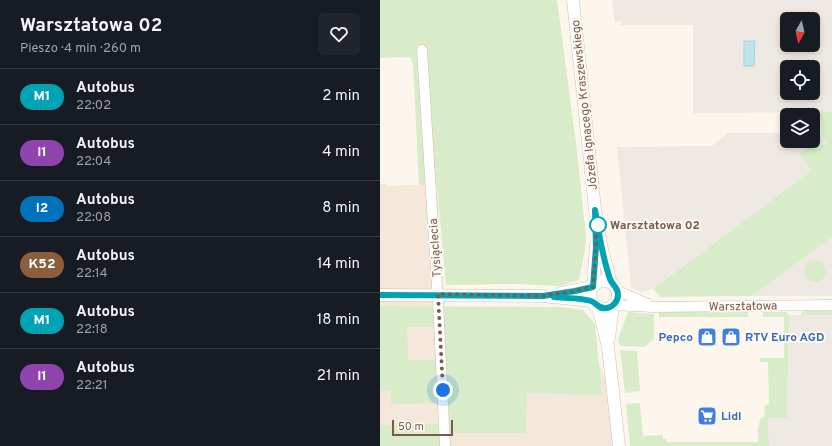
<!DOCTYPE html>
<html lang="pl">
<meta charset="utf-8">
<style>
body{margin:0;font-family:Overpass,sans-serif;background:#20242c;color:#f1f3f6;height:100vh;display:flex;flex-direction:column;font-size:15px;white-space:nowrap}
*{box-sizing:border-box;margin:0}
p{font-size:13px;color:#9ea1a6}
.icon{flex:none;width:22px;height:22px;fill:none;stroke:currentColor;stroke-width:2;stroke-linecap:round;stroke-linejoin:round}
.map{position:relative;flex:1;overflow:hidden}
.sheet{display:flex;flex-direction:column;background:#171b24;width:380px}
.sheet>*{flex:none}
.badge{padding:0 8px;border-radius:13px;font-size:14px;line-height:26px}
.needle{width:26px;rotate:188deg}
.controls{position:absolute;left:400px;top:12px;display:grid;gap:8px}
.controls a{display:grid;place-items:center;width:40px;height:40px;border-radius:6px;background:#171b24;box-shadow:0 2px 6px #0003;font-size:20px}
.scale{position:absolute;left:12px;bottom:10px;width:61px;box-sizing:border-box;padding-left:4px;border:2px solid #7a5c4d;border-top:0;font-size:11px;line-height:14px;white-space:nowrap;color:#7a5c4d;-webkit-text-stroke:3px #fffaf3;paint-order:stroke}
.you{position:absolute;width:20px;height:20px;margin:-10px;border:3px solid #fff;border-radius:50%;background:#1a73e8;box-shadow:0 0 0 6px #1a73e833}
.map>.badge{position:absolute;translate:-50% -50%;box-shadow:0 0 0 2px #fff}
.round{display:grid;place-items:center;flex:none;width:42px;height:42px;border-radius:6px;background:#20242c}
.head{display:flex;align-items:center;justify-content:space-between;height:68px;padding:0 20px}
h1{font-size:19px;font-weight:700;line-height:30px}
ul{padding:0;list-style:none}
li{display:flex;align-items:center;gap:12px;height:56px;padding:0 20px;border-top:1px solid #363941}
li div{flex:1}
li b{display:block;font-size:15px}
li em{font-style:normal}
li .badge{min-width:44px;font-weight:700;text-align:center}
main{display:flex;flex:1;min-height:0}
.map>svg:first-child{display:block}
</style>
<main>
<section class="sheet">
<div class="head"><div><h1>Warsztatowa 02</h1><p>Pieszo · 4 min · 260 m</p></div><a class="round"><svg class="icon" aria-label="heart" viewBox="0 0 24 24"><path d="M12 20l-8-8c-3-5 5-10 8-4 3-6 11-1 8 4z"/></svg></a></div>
<ul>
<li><span class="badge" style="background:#00a3b4;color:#fff">M1</span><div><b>Autobus</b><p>22:02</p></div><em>2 min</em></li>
<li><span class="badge" style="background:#8e44ad;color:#fff">I1</span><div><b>Autobus</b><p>22:04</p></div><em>4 min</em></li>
<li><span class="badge" style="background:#0072bc;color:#fff">I2</span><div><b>Autobus</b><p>22:08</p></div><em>8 min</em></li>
<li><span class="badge" style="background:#8b5e3c;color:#fff">K52</span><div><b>Autobus</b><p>22:14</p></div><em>14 min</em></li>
<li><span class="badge" style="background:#00a3b4;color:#fff">M1</span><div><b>Autobus</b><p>22:18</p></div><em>18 min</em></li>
<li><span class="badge" style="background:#8e44ad;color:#fff">I1</span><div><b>Autobus</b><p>22:21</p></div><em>21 min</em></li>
</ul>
</section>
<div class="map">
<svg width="452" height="446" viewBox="0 0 452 446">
<rect width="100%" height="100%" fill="#fdf6ec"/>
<path fill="#f5e8da" d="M 0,184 L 6,184 L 6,186 L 57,184 L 65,308 L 214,353 L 234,397 L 239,446 L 0,446 Z"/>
<path fill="#efe9e4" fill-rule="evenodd" d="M 232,0 L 452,0 L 452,112 L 313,113 L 313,25 L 239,25 L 242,24 L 242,21 L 235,22 ZM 407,19 L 433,19 L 433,45 L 407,45 ZM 407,67 L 433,67 L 433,93 L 407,93 Z
M 348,133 L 407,133 L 407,141 L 433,141 L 433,133 L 441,134 L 448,145 L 419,153 L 431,171 L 273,289 L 261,292 L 251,287 L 237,147 L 332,146 Z
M 452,237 L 452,296 L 372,296 Z
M 409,315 L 452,315 L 452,446 L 389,446 L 388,418 L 407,418 Z"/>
<path fill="#d8ecc9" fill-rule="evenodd" d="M 0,0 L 177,0 L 197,151 L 206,237 L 205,249 L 199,280 L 180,286 L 136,284 L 66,285 L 57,185 L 39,185 L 33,64 L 30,57 L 0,58 Z
M 440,112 L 452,112 L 452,237 L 372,296 L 280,297 L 273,289 L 431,171 L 419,153 L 431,144 L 448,145 L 441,134 Z
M424 271a11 11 0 1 1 22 0a11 11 0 1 1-22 0Z
M 0,306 L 179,307 L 203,310 L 215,324 L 222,395 L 147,393 L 146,433 L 59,433 L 59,446 L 0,446 L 0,425 L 58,424 L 58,403 L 11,404 L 11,391 L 0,391 ZM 27,327 L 55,327 L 55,360 L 28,360 Z
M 368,311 L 368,317 L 279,317 L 279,312 Z
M 423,311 L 452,311 L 452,315 L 421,315 L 421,313 Z
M 248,312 L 274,314 L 274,340 L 270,342 L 265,347 L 240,346 L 238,339 Z
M 383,312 L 406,312 L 409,315 L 407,418 L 388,418 L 389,446 L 250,446 L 246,404 L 260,403 L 263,436 L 283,435 L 283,439 L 286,439 L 287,442 L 378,442 L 378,428 L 381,417 L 384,417 L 385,405 L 389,404 L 388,362 L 380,362 L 380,358 L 404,358 L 404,317 L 383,317 Z
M 240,350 L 257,351 L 260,391 L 245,393 Z"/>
<path fill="#bfe3e8" stroke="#a5d3da" d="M 364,41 L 375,41 L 374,66 L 364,66 Z"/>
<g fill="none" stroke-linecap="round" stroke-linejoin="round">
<g stroke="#d1beb0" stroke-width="11">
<path id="minor" d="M 42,50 L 58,302 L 65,446
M 238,291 L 268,304
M 233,305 L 273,307 L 452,305"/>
</g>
<g stroke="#d1beb0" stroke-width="13">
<path id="tertiary" d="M 193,0 L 215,209 L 222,249 L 231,283
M210 295a14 14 0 1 1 28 0a14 14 0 1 1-28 0Z
M 213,287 L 216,245
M 181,293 L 213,287
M 0,295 L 163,296 L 212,301
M 218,307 L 228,347 L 239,446
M 229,338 L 233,305"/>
</g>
<use href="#minor" stroke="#fff" stroke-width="10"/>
<use href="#tertiary" stroke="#fff" stroke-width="12"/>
</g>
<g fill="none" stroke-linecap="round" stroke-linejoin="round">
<g stroke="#fff" stroke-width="9">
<path id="line" d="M 0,295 L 163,296 L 195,291 L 213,287 L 216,247 L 215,210 C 219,233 222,256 230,279 C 232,285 238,287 238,295 C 238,301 233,307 227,308 C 219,310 217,303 211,301 C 203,298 184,298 174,297"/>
</g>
<use href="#line" stroke="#00a3b4" stroke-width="6"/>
<path stroke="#7a5c4d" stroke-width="4" stroke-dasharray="0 7.2" d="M 63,390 L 58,294 L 163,296 L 195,291 L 213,287 L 216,247 L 216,222 L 218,225"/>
</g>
<defs>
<g id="shop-square" transform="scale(1)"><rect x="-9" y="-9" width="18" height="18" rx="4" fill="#3f7fe0" stroke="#fffaf3"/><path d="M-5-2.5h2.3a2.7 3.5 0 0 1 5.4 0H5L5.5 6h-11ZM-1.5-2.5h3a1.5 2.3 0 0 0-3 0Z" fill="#fff"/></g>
<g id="supermarket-square" transform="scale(1)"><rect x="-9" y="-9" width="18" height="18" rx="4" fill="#3f7fe0" stroke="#fffaf3"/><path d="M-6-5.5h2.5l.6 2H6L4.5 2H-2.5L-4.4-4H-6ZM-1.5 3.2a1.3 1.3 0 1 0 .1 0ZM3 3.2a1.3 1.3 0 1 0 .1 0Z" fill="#fff"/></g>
</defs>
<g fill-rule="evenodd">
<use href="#shop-square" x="327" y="337"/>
<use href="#shop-square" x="351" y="337"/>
<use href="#supermarket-square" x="327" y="416"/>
</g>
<circle fill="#fff" stroke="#00a3b4" stroke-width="2" cx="218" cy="225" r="8"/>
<g text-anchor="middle" stroke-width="4" stroke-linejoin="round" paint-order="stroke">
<g font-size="12" fill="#7a5c4d" stroke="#fffaf3">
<text transform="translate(204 105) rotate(-96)" y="4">Józefa Ignacego Kraszewskiego</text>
<text transform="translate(55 248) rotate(-94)" y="4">Tysiąclecia</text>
<text transform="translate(363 306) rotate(-1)" y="4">Warsztatowa</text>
</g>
<g font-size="12" font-weight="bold" fill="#7a5c4d" stroke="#fffaf3" text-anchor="start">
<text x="230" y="229">Warsztatowa 02</text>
</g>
<g font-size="12" font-weight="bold" fill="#366cbe" stroke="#fffaf3" text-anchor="start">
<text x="313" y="341" text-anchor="end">Pepco</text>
<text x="365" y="341">RTV Euro AGD</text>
<text x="341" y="420">Lidl</text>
</g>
</g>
</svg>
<div class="controls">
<a><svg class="needle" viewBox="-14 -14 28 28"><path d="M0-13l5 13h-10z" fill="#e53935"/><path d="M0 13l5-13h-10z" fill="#9ea1a6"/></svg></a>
<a><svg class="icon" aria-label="locate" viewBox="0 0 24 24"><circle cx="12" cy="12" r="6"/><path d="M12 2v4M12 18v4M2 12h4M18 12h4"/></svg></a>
<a><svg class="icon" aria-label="layers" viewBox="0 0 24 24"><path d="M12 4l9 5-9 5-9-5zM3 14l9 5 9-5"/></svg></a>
</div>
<div class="scale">50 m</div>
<div class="you" style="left:63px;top:390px"></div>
</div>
</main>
